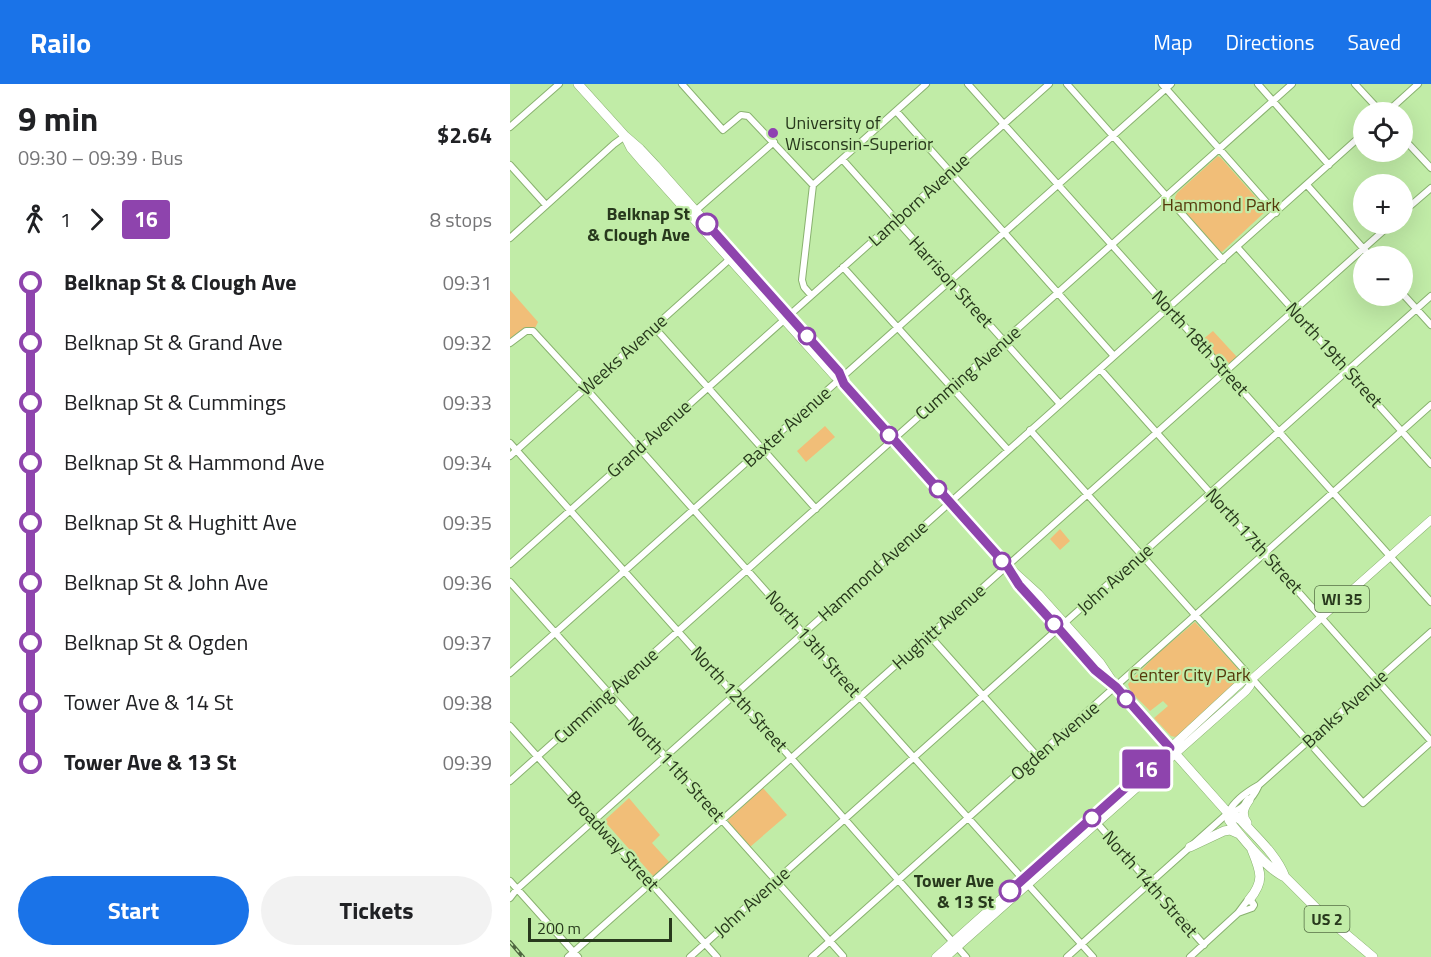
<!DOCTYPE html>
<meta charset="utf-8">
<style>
body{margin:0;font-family:"Titillium Web",sans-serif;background:#f2f2f2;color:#202124;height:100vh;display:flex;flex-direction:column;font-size:22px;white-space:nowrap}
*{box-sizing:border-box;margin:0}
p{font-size:20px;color:#757577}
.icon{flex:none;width:33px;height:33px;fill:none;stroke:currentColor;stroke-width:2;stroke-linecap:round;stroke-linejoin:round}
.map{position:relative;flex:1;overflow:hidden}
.sheet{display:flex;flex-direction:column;background:#fff;width:510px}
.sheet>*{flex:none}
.badge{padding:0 12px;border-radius:4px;font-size:21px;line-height:39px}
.tools{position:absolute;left:843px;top:18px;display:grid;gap:12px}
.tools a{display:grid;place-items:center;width:60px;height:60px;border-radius:50%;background:#fff;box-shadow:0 6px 24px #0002;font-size:30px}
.scale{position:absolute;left:18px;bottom:15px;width:144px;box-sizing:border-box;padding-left:6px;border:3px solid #28391d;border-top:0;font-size:16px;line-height:21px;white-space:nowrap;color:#28391d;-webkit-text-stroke:4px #c1eca7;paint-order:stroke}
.map>.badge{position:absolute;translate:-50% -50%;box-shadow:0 0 0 3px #fff}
.legs{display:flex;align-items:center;gap:9px;height:66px;padding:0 18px;font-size:20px}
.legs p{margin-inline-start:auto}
.overview{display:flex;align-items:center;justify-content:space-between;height:102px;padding:0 18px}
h1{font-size:33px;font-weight:700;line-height:45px}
.action{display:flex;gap:12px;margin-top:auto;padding:12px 18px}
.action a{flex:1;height:69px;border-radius:36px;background:#1a73e8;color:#fff;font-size:24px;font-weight:700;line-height:69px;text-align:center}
.action a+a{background:#f2f2f2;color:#202124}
ul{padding:0 18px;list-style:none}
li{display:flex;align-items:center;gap:21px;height:60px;font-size:22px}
li i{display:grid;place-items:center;width:9px;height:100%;margin:0 8px;background:currentColor}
li i::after{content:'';width:15px;height:15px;margin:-8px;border:4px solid;border-radius:50%;background:#fff}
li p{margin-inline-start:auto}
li:first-child i{background:linear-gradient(#0000 50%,currentColor 0)}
li:last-child i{background:linear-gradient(currentColor 50%,#0000 0)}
header{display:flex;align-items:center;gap:36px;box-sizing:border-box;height:84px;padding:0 30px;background:#1a73e8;color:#fff}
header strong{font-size:28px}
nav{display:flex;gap:33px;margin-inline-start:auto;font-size:21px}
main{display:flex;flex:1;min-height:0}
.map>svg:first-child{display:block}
</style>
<header>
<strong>Railo</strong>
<nav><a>Map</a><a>Directions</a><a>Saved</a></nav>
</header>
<main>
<section class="sheet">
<div class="overview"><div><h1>9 min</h1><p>09:30 – 09:39 · Bus</p></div><b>$2.64</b></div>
<div class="legs"><svg class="icon" aria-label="walk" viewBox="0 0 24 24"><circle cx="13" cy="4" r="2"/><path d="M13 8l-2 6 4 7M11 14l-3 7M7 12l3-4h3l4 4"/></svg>1<svg class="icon" aria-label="forward" viewBox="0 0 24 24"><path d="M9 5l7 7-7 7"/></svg><b class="badge" style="background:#8e44ad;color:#fff">16</b><p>8 stops</p></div>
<ul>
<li><i style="color:#8e44ad"></i><b>Belknap St &amp; Clough Ave</b><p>09:31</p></li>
<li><i style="color:#8e44ad"></i><span>Belknap St &amp; Grand Ave</span><p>09:32</p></li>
<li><i style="color:#8e44ad"></i><span>Belknap St &amp; Cummings</span><p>09:33</p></li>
<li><i style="color:#8e44ad"></i><span>Belknap St &amp; Hammond Ave</span><p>09:34</p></li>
<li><i style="color:#8e44ad"></i><span>Belknap St &amp; Hughitt Ave</span><p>09:35</p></li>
<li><i style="color:#8e44ad"></i><span>Belknap St &amp; John Ave</span><p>09:36</p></li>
<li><i style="color:#8e44ad"></i><span>Belknap St &amp; Ogden</span><p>09:37</p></li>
<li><i style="color:#8e44ad"></i><span>Tower Ave &amp; 14 St</span><p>09:38</p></li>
<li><i style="color:#8e44ad"></i><b>Tower Ave &amp; 13 St</b><p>09:39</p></li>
</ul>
<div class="action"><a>Start</a><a>Tickets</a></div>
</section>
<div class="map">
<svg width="921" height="873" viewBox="0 0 921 873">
<rect width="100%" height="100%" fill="#c1eca7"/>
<path fill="#f1be78" d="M 708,72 L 711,74 L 757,126 L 712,168 L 707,165 L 666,118 L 665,113 L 667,109 Z
M 0,206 L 28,238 L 25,244 L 22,243 L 15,245 L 0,257 Z
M 703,247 L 727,273 L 716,282 L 712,279 L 692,256 Z
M 315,342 L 325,353 L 296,378 L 287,367 Z
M 550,445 L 560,457 L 550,466 L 540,455 Z
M 685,538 L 729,586 L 731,592 L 709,615 L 669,651 L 665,653 L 661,652 L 644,634 L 658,622 L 653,617 L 640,627 C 633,619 620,610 618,600 L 646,571 Z
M 253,704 L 277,731 L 240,763 L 220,741 L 218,736 Z
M 119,714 L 150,751 L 142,759 L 160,779 L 145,792 L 143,792 L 96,739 L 96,735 Z"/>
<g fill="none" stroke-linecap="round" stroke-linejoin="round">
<g stroke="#89b26f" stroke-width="8">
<path id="minor" d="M 172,0 L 213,46 L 231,31 L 238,32 L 303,101
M 458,0 L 921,518
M 557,0 L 713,176
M 652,0 L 766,129
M 748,0 L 819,81
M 845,0 L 871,28
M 386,27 L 604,272
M 877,28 L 908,0
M 0,43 L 49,0
M 892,53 L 921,84
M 332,75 L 550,320
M 0,81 L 36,121
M 303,101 L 416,0
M 797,101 L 860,172
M 183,129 L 264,58
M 892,129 L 921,104
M 0,154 L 104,60 L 115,52
M 727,163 L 921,380
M 333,183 L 498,366
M 892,209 L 921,241
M 301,211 L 294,203 L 292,196 L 303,101
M 144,243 L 306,425
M 0,259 L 16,247 L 23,247 L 80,309 L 389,657 L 583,873
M 590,285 L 921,657
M 520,346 L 853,719 L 921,658
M 0,359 L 281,674 L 456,873
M 0,372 L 221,174
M 0,480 L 539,0
M 0,498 L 333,872
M 419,551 L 527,672
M 0,589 L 661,0
M 0,642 L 207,873
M 0,697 L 782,0
M 719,729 C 731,727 743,714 748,703
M 587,739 L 694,861
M 0,797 L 68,873
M 0,814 L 7,805 L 854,49
M 58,873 L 881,140
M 180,873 L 921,212
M 302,873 L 921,321
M 557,873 L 718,729 C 724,717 738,707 749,701 L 921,548
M 680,873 L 728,829 L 742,824 L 744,821 L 742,818 L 739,816 L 737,817 L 728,829"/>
</g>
<g stroke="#89b26f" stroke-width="9">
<path id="major" d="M 426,873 L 660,664 L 725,604 L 734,596 L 742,595
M 436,873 L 736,607 L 740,602 L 742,595 L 921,436"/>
</g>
<g stroke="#89b26f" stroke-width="10">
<path id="highway" d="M 68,0 L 115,52 L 130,65 L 145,81 L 290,245
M 115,52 L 121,64 L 133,78 L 325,292 L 334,300 L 497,482 L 528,510 L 590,579 L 606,603
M 503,491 L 509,501 L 582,582 L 606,603 L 718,729 L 724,731 L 731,736 C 746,753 767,771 775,793
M 718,729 L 719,736 L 723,742 C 735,757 758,786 775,793 L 812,830 L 863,873
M 737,739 C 731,731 733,724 739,716
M 680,763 L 714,747 L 720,746 L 729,750
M 739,816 C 755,797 751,788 742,766"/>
</g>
<use href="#minor" stroke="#fff" stroke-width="6"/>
<use href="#major" stroke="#fff" stroke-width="8"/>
<use href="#highway" stroke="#fff" stroke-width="9"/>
<g stroke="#4e6640" stroke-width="4">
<path id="rail" d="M 0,858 L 13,873"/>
</g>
<use href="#rail" stroke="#c1eca7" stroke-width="1.5" stroke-dasharray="4.5" stroke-linecap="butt"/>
</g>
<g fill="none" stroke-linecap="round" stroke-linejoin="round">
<g stroke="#fff" stroke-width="14">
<path id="line-1" d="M 197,140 L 329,288 L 334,300 L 497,482 L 509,501 L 549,545 L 585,586 L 606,603 L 660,664 L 500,807"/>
</g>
<use href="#line-1" stroke="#8e44ad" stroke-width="9"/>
</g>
<circle fill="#8f41b1" stroke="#c1eca7" stroke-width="2" cx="263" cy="49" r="6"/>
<g fill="#fff" stroke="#8e44ad" stroke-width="3">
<circle cx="197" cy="140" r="10"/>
<circle cx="297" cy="252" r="8"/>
<circle cx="379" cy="351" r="8"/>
<circle cx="428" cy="405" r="8"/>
<circle cx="492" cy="477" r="8"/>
<circle cx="544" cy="540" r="8"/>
<circle cx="616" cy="615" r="8"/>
<circle cx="582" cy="734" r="8"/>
<circle cx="500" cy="807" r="10"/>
</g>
<g text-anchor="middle" stroke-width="4.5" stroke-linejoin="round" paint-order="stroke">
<g fill="#c1eca7" stroke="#566f46" stroke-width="1.5">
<rect x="805" y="502" width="54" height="26" rx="4.5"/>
<rect x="794.5" y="822" width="45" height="26" rx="4.5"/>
</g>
<g font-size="16" font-weight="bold" fill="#28391d">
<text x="832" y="521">WI 35</text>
<text x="817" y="841">US 2</text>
</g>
<g font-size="18" fill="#28391d" stroke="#c1eca7" text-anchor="start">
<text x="275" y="45">University of<tspan x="275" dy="21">Wisconsin-Superior</tspan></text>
</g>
<g font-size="18" fill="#28391d" stroke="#c1eca7">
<text transform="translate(409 116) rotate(-42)" y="6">Lamborn Avenue</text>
<text transform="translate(441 198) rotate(48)" y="6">Harrison Street</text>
<text transform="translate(690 259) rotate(48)" y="6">North 18th Street</text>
<text transform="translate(113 271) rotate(-42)" y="6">Weeks Avenue</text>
<text transform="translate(824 271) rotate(48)" y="6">North 19th Street</text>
<text transform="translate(458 289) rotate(-41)" y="6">Cumming Avenue</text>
<text transform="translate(277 343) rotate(-42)" y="6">Baxter Avenue</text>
<text transform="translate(139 355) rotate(-42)" y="6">Grand Avenue</text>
<text transform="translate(744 457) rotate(48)" y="6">North 17th Street</text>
<text transform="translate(363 487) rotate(-42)" y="6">Hammond Avenue</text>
<text transform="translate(605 495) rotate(-42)" y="6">John Avenue</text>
<text transform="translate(429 543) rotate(-42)" y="6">Hughitt Avenue</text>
<text transform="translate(303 560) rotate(49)" y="6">North 13th Street</text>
<text transform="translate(96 612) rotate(-42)" y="6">Cumming Avenue</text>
<text transform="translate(229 615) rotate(48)" y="6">North 12th Street</text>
<text transform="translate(835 625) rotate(-42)" y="6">Banks Avenue</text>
<text transform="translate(545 657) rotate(-41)" y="6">Ogden Avenue</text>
<text transform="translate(166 685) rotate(48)" y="6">North 11th Street</text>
<text transform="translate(103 757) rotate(48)" y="6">Broadway Street</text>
<text transform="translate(640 800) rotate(49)" y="6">North 14th Street</text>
<text transform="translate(242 818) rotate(-42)" y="6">John Avenue</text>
</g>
<g font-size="18" fill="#55390b" stroke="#c1eca7">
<text x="711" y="127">Hammond Park</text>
<text x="680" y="597">Center City Park</text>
</g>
<g font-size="18" font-weight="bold" fill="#28391d" stroke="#c1eca7" text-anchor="end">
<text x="180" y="136">Belknap St<tspan x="180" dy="21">&amp; Clough Ave</tspan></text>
<text x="484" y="803">Tower Ave<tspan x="484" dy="21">&amp; 13 St</tspan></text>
</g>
</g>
</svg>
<div class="tools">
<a><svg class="icon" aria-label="locate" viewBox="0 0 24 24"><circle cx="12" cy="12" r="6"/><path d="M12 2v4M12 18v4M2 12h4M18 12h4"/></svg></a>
<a>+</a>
<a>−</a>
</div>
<div class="scale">200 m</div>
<b class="badge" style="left:636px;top:685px;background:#8e44ad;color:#fff">16</b>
</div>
</main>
